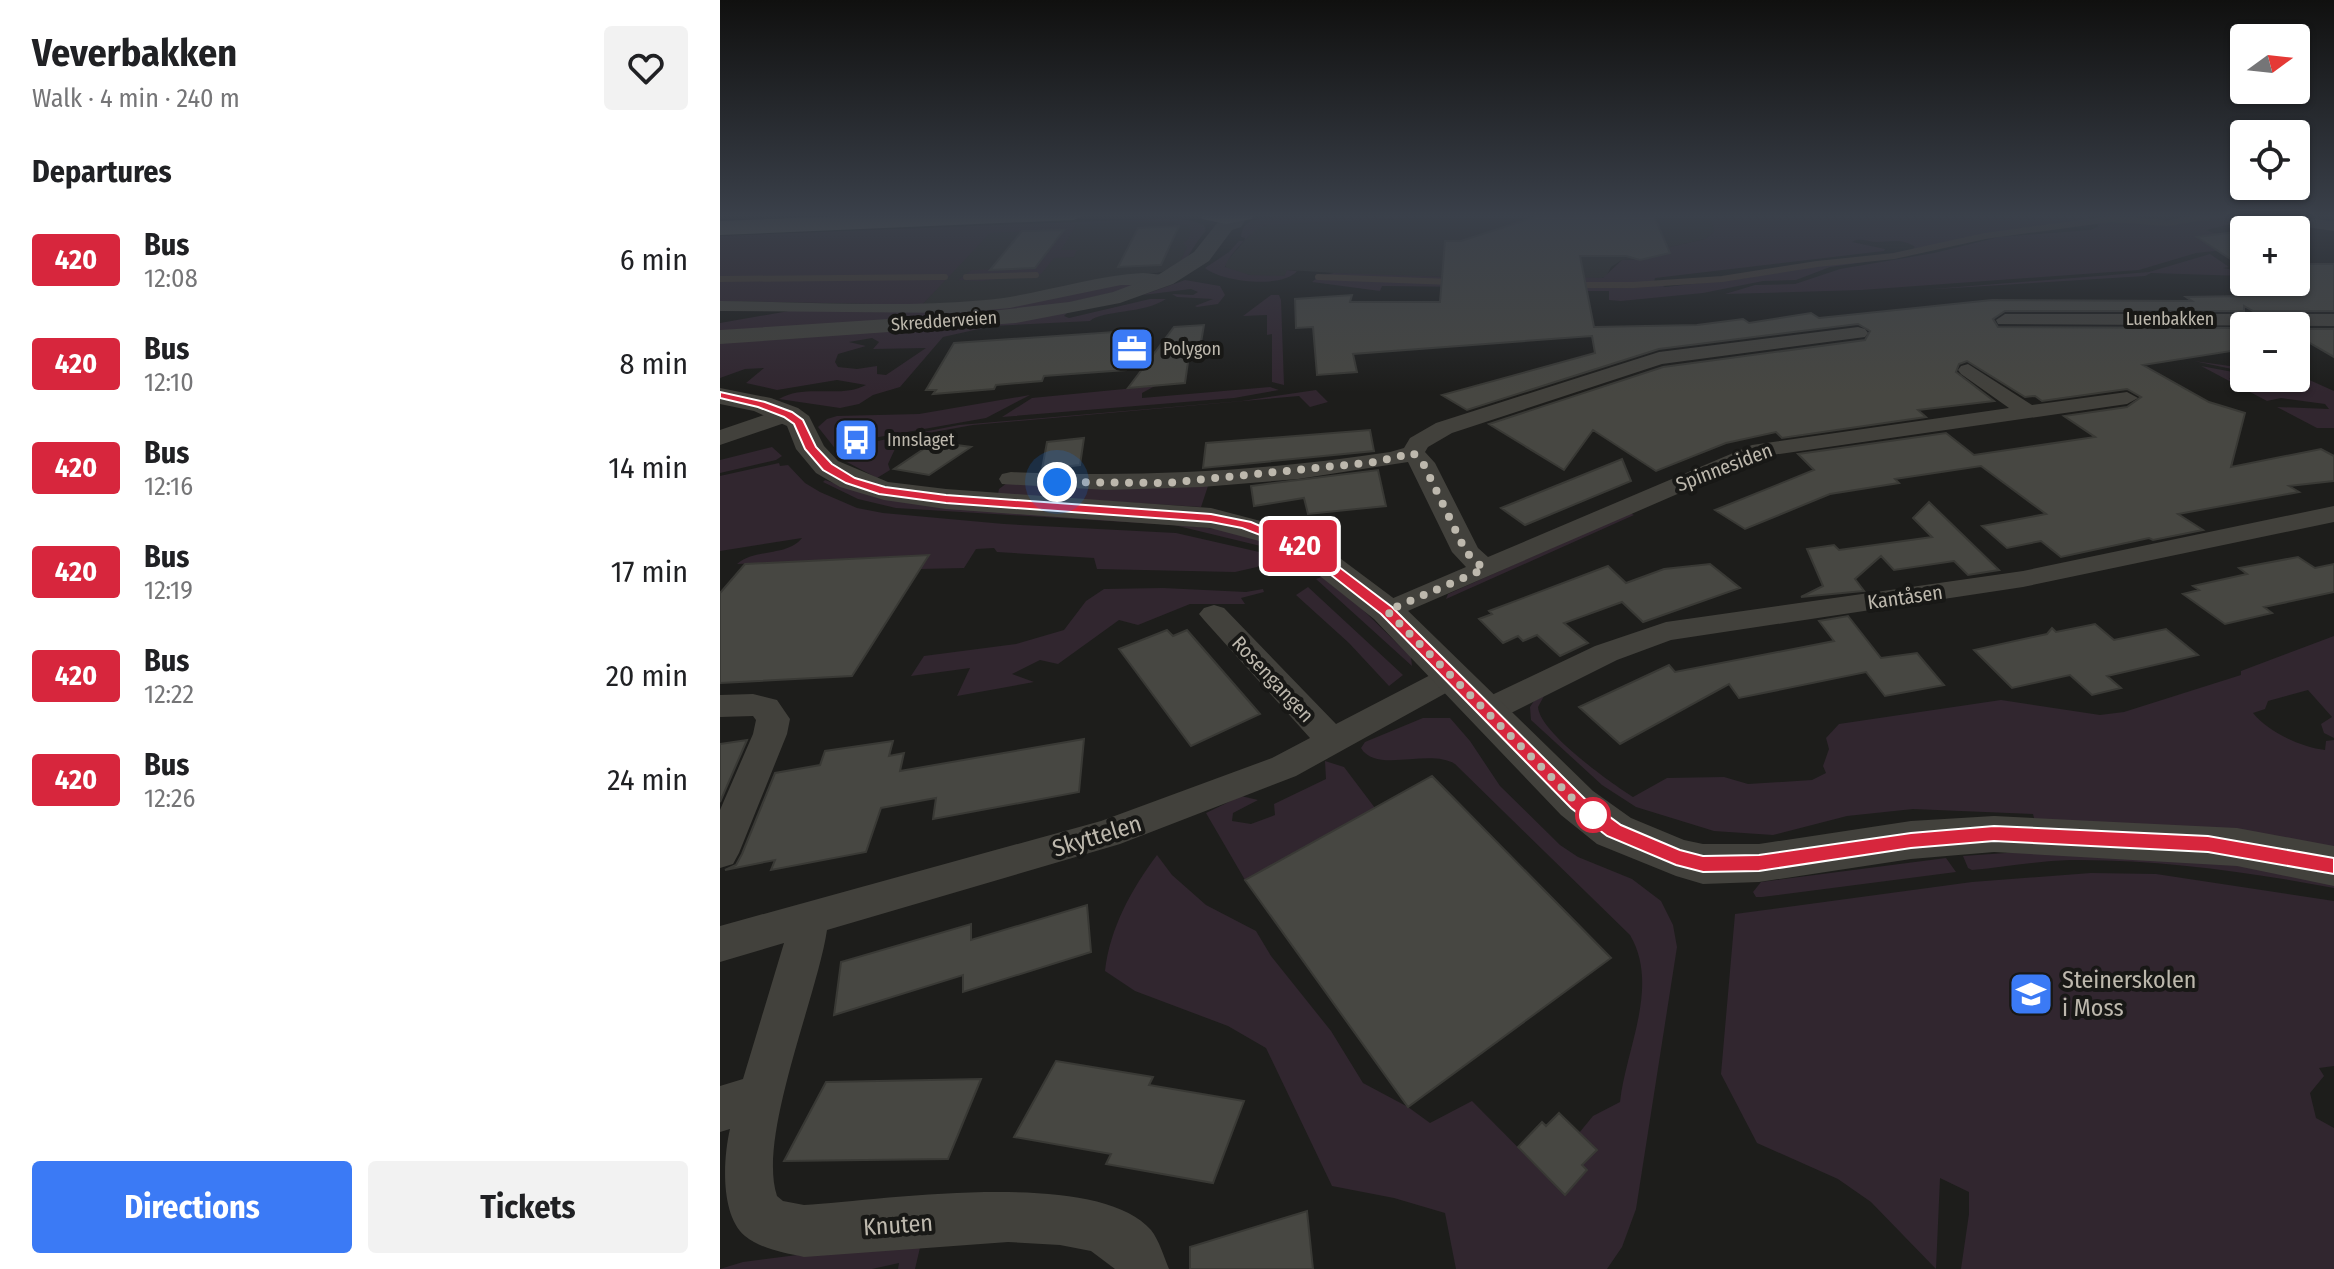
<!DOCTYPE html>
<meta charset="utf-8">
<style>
body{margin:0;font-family:"Fira Sans Condensed",sans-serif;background:#f2f2f2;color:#202124;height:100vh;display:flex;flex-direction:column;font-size:30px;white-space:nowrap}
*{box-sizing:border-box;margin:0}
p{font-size:26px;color:#757577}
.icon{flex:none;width:44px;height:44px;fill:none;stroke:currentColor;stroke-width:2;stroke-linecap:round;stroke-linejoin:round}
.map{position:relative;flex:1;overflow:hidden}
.sheet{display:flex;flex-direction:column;background:#fff;width:720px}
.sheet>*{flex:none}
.badge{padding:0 16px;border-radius:6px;font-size:28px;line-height:52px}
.needle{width:52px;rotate:75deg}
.tools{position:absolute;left:1510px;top:24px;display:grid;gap:16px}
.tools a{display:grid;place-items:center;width:80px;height:80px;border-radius:8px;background:#fff;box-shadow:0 2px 6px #0004;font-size:40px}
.you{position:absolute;width:40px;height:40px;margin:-20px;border:6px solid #fff;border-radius:50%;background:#1a73e8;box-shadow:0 0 0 12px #1a73e833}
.map>.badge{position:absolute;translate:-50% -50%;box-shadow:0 0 0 4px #fff}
h2{padding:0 32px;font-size:30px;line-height:72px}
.round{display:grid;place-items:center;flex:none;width:84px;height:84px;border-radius:8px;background:#f2f2f2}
.headline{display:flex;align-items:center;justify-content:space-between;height:136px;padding:0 32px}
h1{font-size:38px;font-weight:700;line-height:60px}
.cta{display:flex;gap:16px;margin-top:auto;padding:16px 32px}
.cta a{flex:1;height:92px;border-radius:8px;background:#3b7af5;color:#fff;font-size:32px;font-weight:700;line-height:92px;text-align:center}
.cta a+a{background:#f2f2f2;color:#202124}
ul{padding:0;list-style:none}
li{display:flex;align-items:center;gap:24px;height:104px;padding:0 32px}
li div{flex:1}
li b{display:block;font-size:30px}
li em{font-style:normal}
li .badge{min-width:88px;font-weight:700;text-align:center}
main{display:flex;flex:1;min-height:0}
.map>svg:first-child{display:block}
</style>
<main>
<section class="sheet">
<div class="headline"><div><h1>Veverbakken</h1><p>Walk · 4 min · 240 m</p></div><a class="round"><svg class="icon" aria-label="heart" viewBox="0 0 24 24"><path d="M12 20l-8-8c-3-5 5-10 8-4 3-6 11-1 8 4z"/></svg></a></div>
<h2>Departures</h2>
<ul>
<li><span class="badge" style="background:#d7263d;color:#fff">420</span><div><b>Bus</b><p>12:08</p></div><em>6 min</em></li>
<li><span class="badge" style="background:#d7263d;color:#fff">420</span><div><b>Bus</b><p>12:10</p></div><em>8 min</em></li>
<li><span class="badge" style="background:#d7263d;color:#fff">420</span><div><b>Bus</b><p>12:16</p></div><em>14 min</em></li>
<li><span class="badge" style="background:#d7263d;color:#fff">420</span><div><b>Bus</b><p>12:19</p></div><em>17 min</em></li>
<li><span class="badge" style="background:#d7263d;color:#fff">420</span><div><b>Bus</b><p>12:22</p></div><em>20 min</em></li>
<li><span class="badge" style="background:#d7263d;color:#fff">420</span><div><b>Bus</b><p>12:26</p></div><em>24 min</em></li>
</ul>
<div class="cta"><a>Directions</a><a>Tickets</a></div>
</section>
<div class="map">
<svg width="1614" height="1269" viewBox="0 0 1614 1269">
<rect width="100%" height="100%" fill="#1d1d1b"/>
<path fill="#2a2a27" d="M 786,214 L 990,214 L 994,232 L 985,239 L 946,248 L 925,259 L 902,260 L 891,267 L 886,277 L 878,279 L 661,276 L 568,270 L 564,276 L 534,276 L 508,270 L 504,264 L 536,228 L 546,225 Z
M 452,219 L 476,222 L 484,225 L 486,231 L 457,266 L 442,272 L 364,284 L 295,299 L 202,305 L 273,225 Z"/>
<path fill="#31262f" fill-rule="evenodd" d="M 666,214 L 786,214 L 546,225 C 535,227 506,258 505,267 L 530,275 L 564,276 L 567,270 L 577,271 C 562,289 502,282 485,268 L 509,252 L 519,241 L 524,241 L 525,238 L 521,237 C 523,221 532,219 547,218 Z
M 990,214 L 1369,214 L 1369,221 L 1263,235 C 1242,242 1216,247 1193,249 L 1195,247 C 1182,238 1170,242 1156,242 C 1149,242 1144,239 1136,240 L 1132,242 L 1165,249 L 1164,251 L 935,278 L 934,282 L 945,287 L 1026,278 L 1091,265 L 1152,261 L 1110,267 L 1076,280 L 1043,281 L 983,293 L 901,301 L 889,300 L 889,291 L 834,291 L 827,277 L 883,278 L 902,260 L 924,259 L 946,248 L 985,239 L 994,232 Z
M 1508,214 L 1536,218 L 1486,230 L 1524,245 L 1524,248 L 1476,253 L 1419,270 L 1141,290 L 1005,294 L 1035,285 L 1075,284 L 1120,269 L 1214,253 L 1279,237 L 1370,230 L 1378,227 L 1377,222 L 1398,220 L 1455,224 Z
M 434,219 C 450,219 474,217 486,228 L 463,264 L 451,266 L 460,262 L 467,247 L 463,243 L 468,240 L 471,230 L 469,226 L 443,221 L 357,224 L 341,250 L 357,250 L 354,257 L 334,258 L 321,274 L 261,281 L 238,280 L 252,270 L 315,268 L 344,230 L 270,233 L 202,305 L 0,301 L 0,236 Z
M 1490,254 L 1509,267 L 1503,268 L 1524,272 L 1524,276 L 1431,273 L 1425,276 L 1200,290 L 1429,272 Z
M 614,273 L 729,277 L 749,287 L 662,286 L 660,291 L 592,282 L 599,276 Z
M 465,280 L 500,286 L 505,295 L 498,304 L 477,307 L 475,306 L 493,299 L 457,297 L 452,294 L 473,295 L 478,292 L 471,289 L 423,295 Z
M 411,282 L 417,283 L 404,290 L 319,309 L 0,332 L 0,323 L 69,311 L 205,311 Z
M 551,295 L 559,295 L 561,300 L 564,385 L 552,382 L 552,334 L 547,335 L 547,315 L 523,316 Z
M 430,299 L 446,299 C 424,314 382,310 370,321 L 272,326 L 223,337 L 180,387 L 153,395 L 139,404 L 120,408 L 59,399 C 86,383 120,399 146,385 L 117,380 L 57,390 L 26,383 L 44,368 L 25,369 L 0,378 L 0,340 L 347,313 L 344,316 L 349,318 ZM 152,338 L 159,342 L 153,349 L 206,348 L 166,375 L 157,374 L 157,366 L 137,369 L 118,367 L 115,362 L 118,354 L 146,346 L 129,342 Z
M 1474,361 L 1524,368 L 1524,377 L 1516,375 L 1509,379 L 1576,378 L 1576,374 L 1614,391 L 1614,428 L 1597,428 L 1557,407 L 1609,409 L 1605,404 L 1561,398 L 1547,401 L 1481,366 L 1513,372 L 1512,369 Z
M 435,386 L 422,393 L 422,398 L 550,387 L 559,390 L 514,398 L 282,417 L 312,398 Z
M 596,390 L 608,402 L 590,407 L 579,396 L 253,425 L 180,438 L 168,464 L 170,470 L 157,478 L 125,461 L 98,427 L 107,419 L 117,416 L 199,414 L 310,395 L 266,418 L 125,443 L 127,447 L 239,425 L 522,401 Z
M 52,447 L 62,456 L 56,460 L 0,473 L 0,460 Z
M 59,463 L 60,466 L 68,465 L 85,483 L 100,492 L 137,508 L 163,513 L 284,524 L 456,533 L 548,554 L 548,558 L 537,567 L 515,572 L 377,569 L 374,558 L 277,552 L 274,548 L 256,549 L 244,568 L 200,569 L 208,555 L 141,558 L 128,575 L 94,561 L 17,564 C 35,548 67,557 82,538 L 0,551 L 0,476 Z
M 105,480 L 158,498 L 357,513 L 514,531 L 559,547 L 553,549 L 454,525 L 176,508 L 138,499 L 103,482 Z
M 287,483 L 488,486 L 481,507 L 278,494 L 279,489 Z
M 910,513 L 914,515 L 726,599 L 728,594 Z
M 604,576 L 632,599 L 691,657 L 692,666 L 596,579 Z
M 588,587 L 683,675 L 669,686 L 629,643 L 576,595 Z
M 443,588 L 526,592 L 543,589 L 544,592 L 521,598 L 525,604 L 470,604 L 418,625 L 399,620 L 338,664 L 320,660 L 292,674 L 314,682 L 237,696 L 250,668 L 191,676 L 204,656 L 296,644 L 344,630 L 366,601 L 384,589 Z
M 1614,636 L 1614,738 L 1604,733 L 1601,724 L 1612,717 L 1588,690 L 1548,701 L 1545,709 L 1533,713 C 1548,732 1581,747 1605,750 L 1606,741 L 1614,740 L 1614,852 L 1315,822 L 1313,814 L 1193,809 L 1127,816 L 1053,835 L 994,831 L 916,807 L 882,785 L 811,720 L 810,707 L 814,701 L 824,696 L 818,707 C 820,733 891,783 913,797 L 947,778 L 1004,777 L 1028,784 L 1092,780 L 1106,773 L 1103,766 L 1109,749 L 1106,738 L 1119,724 L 1281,700 L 1380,715 L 1404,712 L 1521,675 L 1521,671 Z
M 703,718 L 730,718 L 750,741 L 780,786 L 840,845 L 858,857 L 912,879 L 941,901 L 953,925 L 957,947 L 916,1209 L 902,1247 L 887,1269 L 736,1269 L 725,1213 L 674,1198 L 612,1186 L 546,1048 L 508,1026 L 415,991 L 385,971 C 390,928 411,890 437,855 L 452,875 L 486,905 L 536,931 L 551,956 L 611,1031 L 643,1083 L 688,1107 L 710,1123 L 752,1101 L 845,1195 L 867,1171 L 862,1165 L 876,1150 L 859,1133 L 873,1116 L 900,1102 C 906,1048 940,986 910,935 L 735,764 C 709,748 656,774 641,748 L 645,742 Z
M 605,761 L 624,767 L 655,808 L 525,880 L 486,813 L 521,796 L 538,800 L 513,813 L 512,821 L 531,824 L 555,815 L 554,804 L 606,779 Z
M 1328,850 L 1439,853 L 1614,878 L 1614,888 C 1528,872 1438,859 1350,860 C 1318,861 1284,867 1252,870 L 1248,868 L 1243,856 Z
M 1226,858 L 1236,872 L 1042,897 L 1036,897 L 1033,892 L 1041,882 Z
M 1371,873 L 1436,874 L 1614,901 L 1614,1066 L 1599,1068 L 1604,1076 L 1590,1093 L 1596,1118 L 1614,1128 L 1614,1269 L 1241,1269 L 1249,1214 L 1249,1192 L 1220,1178 L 1216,1269 L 1151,1202 L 1118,1179 L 1037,1143 L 1001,1074 L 1015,914 L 1252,882 Z
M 202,1239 L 195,1269 L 178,1269 L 179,1263 L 152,1269 L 0,1269 L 23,1262 Z"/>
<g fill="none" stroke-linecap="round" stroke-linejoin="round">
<path stroke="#423830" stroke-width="6" d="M 246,277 L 316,275
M 598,277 L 732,282
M 0,279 L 225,277
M 853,285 L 913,285 L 1002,279 L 1097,264 L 1174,256 L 1265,236 L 1390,219 L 1448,223 L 1503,214"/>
</g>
<path fill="#474742" stroke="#393935" stroke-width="2" d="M 934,216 L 950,253 L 920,260 L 906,256 L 860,256 L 874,327 L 977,325 L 1023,319 L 1029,323 L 1091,313 L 1099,318 L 1272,300 L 1472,301 L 1466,297 L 1576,295 L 1576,264 L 1614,264 L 1614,311 L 1533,311 L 1524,306 L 1524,311 L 1285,311 L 1273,319 L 1278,327 L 1524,328 L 1524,349 L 1423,365 L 1489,402 L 1525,413 L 1511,467 L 1601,449 L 1614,456 L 1614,481 L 1569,486 L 1579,492 L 1458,514 L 1483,530 L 1433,540 L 1429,538 L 1341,557 L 1321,541 L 1287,548 L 1262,526 L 1326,514 L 1261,466 L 1175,479 L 1179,483 L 1110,494 L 1025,529 L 995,510 L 1094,470 L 1078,454 L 1226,433 L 1254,455 L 1375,437 L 1344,416 L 1407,407 L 1421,397 L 1407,389 L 1322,401 L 1315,396 L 1305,397 L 1247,361 L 1239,364 L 1236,372 L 1274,401 L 1198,410 L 1206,417 L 1062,438 L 1056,432 L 1006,443 L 936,471 L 873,430 L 844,470 L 769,424 L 943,367 L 1145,340 L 1150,331 L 1138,324 L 939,349 L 747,410 L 722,395 L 875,353 L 872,336 L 633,354 L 637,372 L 597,375 L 593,327 L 576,328 L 575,299 L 632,295 L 630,302 L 720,302 L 725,241 L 741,241 L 815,217 Z
M 459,226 L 441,265 L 398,267 L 418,228 Z
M 344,230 L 315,268 L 270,270 L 302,231 Z
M 1524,231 L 1524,268 L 1477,237 Z
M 484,325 L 479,354 L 469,355 L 465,383 L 408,388 L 454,327 Z
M 1576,329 L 1614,329 L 1614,357 L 1576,335 Z
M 423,330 L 406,370 L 324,376 L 322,381 L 276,385 L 274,389 L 213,394 L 216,390 L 206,390 L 234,343 Z
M 650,430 L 654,451 L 483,468 L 486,443 Z
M 364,438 L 360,465 L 322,469 L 327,442 Z
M 214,442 L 251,447 L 209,475 L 174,469 Z
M 902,459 L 911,481 L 805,525 L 781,508 Z
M 658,470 L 666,506 L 588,514 L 584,498 L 534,506 L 531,486 Z
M 1209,502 L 1279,570 L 1248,575 L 1234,561 L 1174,570 L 1161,556 L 1135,579 L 1144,591 L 1081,597 L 1103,586 L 1087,549 L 1114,545 L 1119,550 L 1212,537 L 1193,518 Z
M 209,555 L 132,676 L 0,683 L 0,593 L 25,564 Z
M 1578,557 L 1595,568 L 1614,564 L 1614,592 L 1544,607 L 1552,613 L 1505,624 L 1463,594 L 1479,590 L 1473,586 L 1527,574 L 1519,568 Z
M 990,564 L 1020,588 L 923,622 L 902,602 L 844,623 L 868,643 L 840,656 L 817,635 L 803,641 L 798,636 L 783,643 L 759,619 L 772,614 L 769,611 L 888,566 L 906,583 L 944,569 Z
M 1128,616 L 1161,658 L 1197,653 L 1224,685 L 1165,696 L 1146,672 L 1019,698 L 1009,684 L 900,744 L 859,707 L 949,665 L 955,672 L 1114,641 L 1099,621 Z
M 1375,624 L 1394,640 L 1446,629 L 1478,655 L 1387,676 L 1401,688 L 1372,695 L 1350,675 L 1292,688 L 1254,650 L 1327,634 L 1332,628 L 1336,632 Z
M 447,630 L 453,636 L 467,630 L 540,714 L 471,746 L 399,649 Z
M 364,739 L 359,792 L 213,819 L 216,798 L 161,808 L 146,852 L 51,870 L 55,860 L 5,870 L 16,865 L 22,854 L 55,773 L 100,765 L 105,751 L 173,741 L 169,756 L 184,753 L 180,771 Z
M 27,740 L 0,802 L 0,744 Z
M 712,776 L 891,958 L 688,1107 L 525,880 Z
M 367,905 L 371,952 L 243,992 L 243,975 L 114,1015 L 121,962 L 251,924 L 251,940 Z
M 336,1061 L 433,1077 L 429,1085 L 524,1101 L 493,1183 L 386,1164 L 391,1154 L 294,1137 Z
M 261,1079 L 228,1159 L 64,1161 L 106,1082 Z
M 839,1113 L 877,1150 L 862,1165 L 867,1170 L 845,1195 L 798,1147 L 822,1122 L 826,1126 Z
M 587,1211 L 593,1269 L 470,1269 L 470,1247 Z"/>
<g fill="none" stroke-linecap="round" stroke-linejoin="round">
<path fill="#42413c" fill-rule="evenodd" d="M 1584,218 L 1614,221 L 1614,231 L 1579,226 L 1576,223 Z
M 423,273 L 444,275 L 453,280 L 444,285 L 401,285 L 290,308 L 236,313 L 0,311 L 0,301 C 88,302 177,308 265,300 C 319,295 369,276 423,273 Z
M 1285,314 L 1614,314 L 1614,326 L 1278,324 L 1276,320 Z
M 1138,327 L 1145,329 L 1148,333 L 1145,337 L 942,364 L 732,433 L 708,447 L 705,452 L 715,463 L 758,548 L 768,557 L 1032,445 L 1289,408 L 1241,374 L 1238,370 L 1241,366 L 1248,364 L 1312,405 L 1407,392 L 1418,398 L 1407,404 L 1045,456 L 667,620 L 657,617 L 652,611 L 657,605 L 746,567 L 732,552 L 688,462 L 578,479 L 482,487 L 387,490 L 282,484 L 279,479 L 282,474 L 291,472 C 418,478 544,471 670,452 L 684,448 L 690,438 L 716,423 L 939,352 Z
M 68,407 L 76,409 L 79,414 L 76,419 L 0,445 L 0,430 Z
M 1614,506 L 1614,522 L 1303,587 L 951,640 L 897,660 L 779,719 L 767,722 L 755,719 L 751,711 L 755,703 L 875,646 L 946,622 L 1303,571 Z
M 494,605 L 504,608 L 616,724 L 722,669 L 733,666 L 744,669 L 749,676 L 744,683 L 576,776 L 400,844 L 107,930 C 97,997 37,1137 57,1196 L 63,1201 L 84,1205 C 162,1200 377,1167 431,1230 C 439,1240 444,1257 449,1269 L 395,1269 L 371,1251 L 340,1245 L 288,1242 L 84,1257 C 65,1253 41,1249 25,1236 C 0,1215 3,1158 10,1129 L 0,1132 L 0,1086 L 23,1079 L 64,943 L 0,962 L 0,926 L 381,821 L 552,758 L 590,738 L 484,620 L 479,614 L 484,608 Z
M 33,694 L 57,700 L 70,719 L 67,734 L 19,853 L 13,864 L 0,868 L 0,810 L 33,734 L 36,720 L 33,716 L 0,717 L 0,695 Z"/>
<path fill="#42413c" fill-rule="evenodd" d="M 511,214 L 528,216 L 521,227 L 512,230 L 489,261 L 453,284 L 400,303 L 296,323 L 0,344 L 0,330 L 245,314 L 349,302 L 393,292 L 438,275 L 474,252 L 498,222 Z
M 0,388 L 51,398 L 78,408 L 89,416 L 104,446 L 118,461 L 168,482 L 226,489 L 491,508 L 571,529 L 605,547 L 680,603 L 873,791 L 911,818 L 964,840 L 983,844 L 1039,844 L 1191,821 L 1274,816 L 1517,828 L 1614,846 L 1614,886 L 1517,866 L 1274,852 L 1191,859 L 1039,882 L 983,884 L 956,876 L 877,844 L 841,815 L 654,619 L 581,561 L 547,543 L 490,528 L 226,509 L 164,500 L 120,487 L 96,473 L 76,449 L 67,426 L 34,411 L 0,404 Z"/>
<path fill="#615f58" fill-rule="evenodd" d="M 175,214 L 365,214 L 354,220 L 0,235 L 0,221 Z
M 479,214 L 535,214 L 532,219 L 506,224 L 482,219 Z"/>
</g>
<linearGradient id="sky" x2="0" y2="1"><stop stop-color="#10100f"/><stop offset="0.55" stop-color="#3a404a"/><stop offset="1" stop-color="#3a404a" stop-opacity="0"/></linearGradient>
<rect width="1614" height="392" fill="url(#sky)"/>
<path fill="#d7263d" stroke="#fff" stroke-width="2" d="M 0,392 L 45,402 L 72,412 L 83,420 L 96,447 L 112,464 L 135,478 L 165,487 L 226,495 L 491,514 L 531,522 L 598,551 L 672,607 L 864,798 L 901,825 L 960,850 L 983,856 L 1039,855 L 1191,833 L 1274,826 L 1488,836 L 1614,858 L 1614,874 L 1488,852 L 1274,841 L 1191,848 L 1039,871 L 983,872 L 956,865 L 887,836 L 851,808 L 661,614 L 588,557 L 569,546 L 522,528 L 491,522 L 226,503 L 159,494 L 126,483 L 103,470 L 85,449 L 74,424 L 64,417 L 38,407 L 0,398 Z"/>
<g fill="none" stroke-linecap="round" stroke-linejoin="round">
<path stroke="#bdb8ad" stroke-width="8" stroke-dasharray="0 14.4" d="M 337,482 L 446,483 L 656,462 L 693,453 L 703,463 L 746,552 L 764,569 L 667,611 L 857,803 L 876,817 L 873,815"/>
</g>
<defs>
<g id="office-square" transform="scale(2.3)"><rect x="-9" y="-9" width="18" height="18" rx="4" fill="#3b7af5" stroke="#181816"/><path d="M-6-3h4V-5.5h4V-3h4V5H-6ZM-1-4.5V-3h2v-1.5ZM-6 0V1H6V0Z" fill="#fff"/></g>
<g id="bus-square" transform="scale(2.3)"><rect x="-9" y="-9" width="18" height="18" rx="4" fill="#3b7af5" stroke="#181816"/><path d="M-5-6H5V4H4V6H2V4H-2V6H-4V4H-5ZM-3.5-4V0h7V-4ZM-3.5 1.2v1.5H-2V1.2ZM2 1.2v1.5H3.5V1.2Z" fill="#fff"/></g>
<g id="school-square" transform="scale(2.3)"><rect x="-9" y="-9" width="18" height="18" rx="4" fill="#3b7af5" stroke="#181816"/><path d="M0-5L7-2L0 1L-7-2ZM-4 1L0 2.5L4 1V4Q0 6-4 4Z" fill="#fff"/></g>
</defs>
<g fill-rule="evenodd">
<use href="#office-square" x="412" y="349"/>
<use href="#bus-square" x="136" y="440"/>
<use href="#school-square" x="1311" y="994"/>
</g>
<circle fill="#fff" stroke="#d7263d" stroke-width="4" cx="873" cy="815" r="16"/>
<g text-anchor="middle" stroke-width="8" stroke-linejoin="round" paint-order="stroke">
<g font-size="18" fill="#bdb8ad" stroke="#181816">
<text x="1450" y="325">Luenbakken</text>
<text transform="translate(224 321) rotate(-4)" y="6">Skredderveien</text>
</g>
<g font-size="18" fill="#bdb8ad" stroke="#181816" text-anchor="start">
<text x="443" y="355">Polygon</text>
<text x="167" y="446">Innslaget</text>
</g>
<g font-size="20" fill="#bdb8ad" stroke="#181816">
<text transform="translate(1004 467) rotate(-21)" y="7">Spinnesiden</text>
<text transform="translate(1185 597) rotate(-8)" y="7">Kantåsen</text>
<text transform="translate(553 679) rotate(47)" y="7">Rosengangen</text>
</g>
<g font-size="24" fill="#bdb8ad" stroke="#181816">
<text transform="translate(377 836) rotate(-17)" y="8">Skyttelen</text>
<text transform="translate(178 1225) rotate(-4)" y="8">Knuten</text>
</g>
<g font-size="24" fill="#bdb8ad" stroke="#181816" text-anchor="start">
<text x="1342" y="988">Steinerskolen<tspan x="1342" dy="28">i Moss</tspan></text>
</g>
</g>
</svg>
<div class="tools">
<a><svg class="needle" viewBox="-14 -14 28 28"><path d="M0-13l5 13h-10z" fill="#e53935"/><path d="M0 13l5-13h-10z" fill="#757577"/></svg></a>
<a><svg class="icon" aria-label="locate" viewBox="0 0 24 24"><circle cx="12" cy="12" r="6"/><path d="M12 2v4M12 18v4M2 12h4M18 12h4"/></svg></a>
<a>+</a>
<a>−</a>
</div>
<div class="you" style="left:337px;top:482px"></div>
<b class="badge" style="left:580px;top:546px;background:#d7263d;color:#fff">420</b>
</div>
</main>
